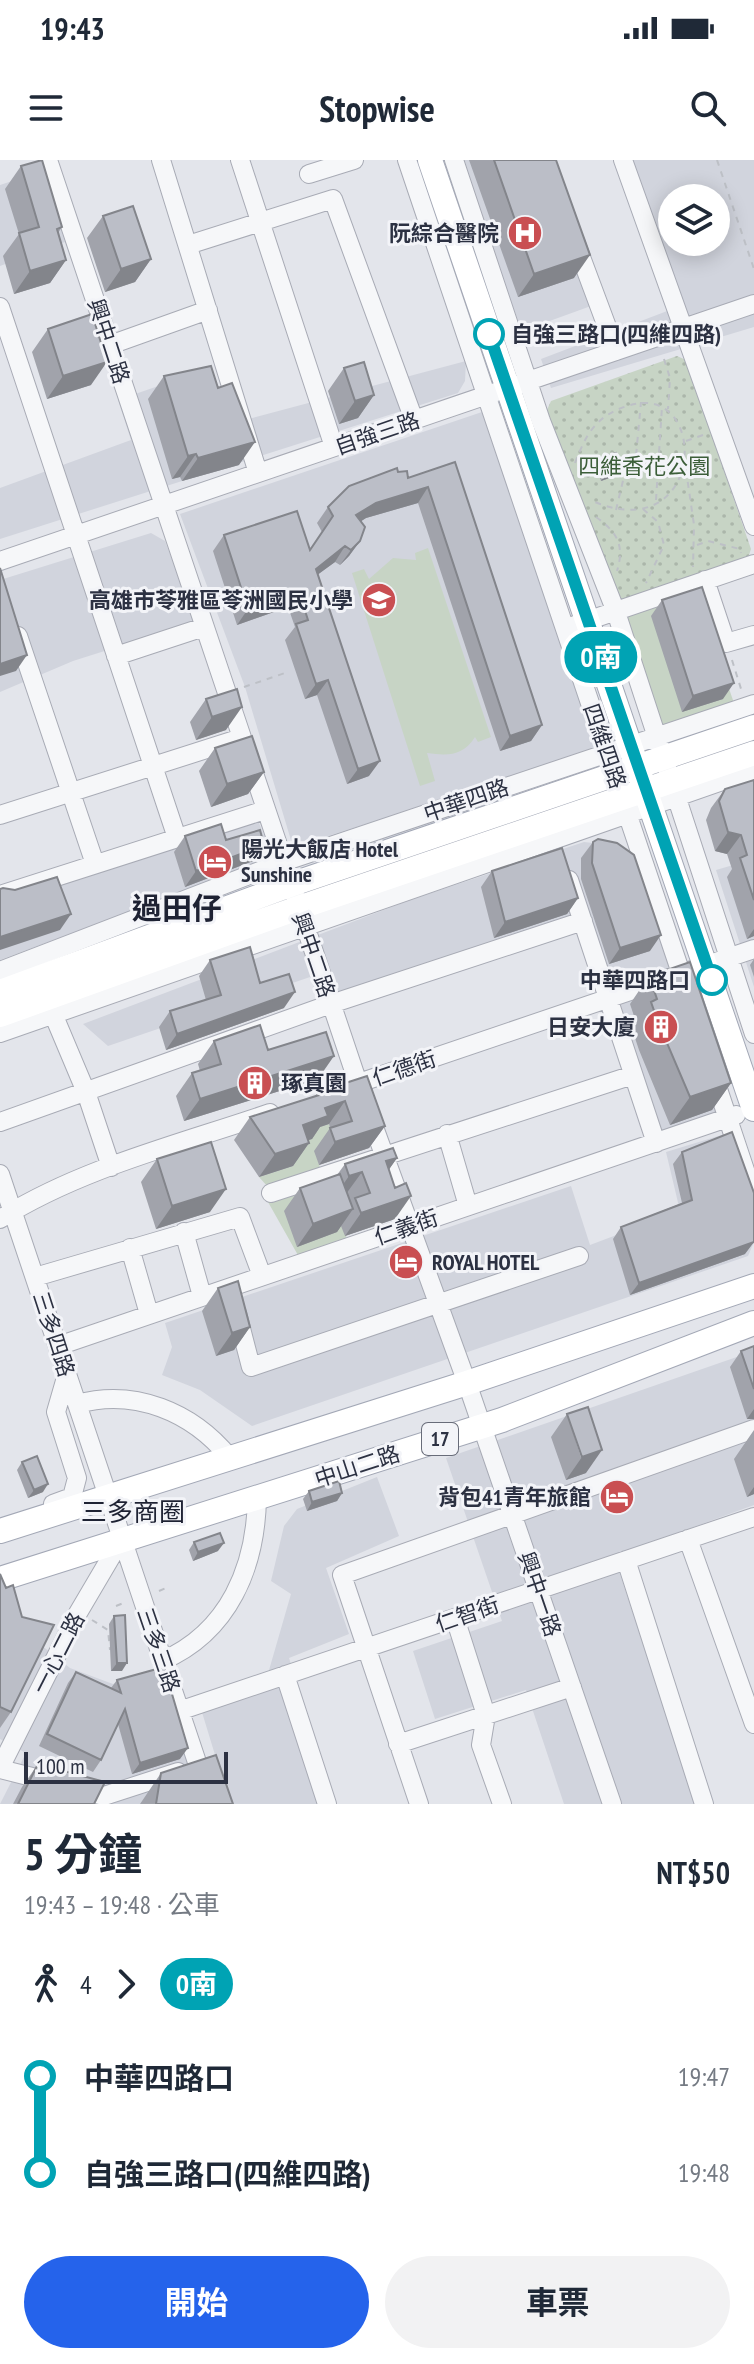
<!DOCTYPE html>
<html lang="zh-TW">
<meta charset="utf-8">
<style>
body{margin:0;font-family:"PT Sans Narrow","Noto Sans TC",sans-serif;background:#f2f2f3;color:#1f2937;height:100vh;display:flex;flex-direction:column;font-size:30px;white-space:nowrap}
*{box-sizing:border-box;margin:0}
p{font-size:26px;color:#747a83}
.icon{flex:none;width:44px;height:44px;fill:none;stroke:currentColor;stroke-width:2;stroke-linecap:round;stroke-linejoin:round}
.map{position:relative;height:1644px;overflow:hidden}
.side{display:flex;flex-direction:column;background:#fff;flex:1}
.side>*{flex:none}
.badge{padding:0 16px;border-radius:26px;font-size:28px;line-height:52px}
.fabs{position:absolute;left:658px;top:24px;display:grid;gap:16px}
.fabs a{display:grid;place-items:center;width:72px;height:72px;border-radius:50%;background:#fff;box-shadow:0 4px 20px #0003;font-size:40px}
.scale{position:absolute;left:24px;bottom:20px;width:204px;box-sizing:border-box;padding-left:8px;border:4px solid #2c3142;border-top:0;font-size:22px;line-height:28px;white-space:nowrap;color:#2c3142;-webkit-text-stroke:6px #f3f4f8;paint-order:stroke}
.map>.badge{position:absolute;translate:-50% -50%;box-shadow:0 0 0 4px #fff}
.legs{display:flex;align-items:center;gap:12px;height:88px;padding:0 24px;font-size:26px}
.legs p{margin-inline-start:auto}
.overview{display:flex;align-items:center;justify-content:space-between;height:136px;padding:0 24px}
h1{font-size:44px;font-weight:700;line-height:60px}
.action{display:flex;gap:16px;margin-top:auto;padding:16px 24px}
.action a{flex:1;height:92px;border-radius:48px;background:#2563eb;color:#fff;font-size:32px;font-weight:700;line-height:92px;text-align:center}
.action a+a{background:#f2f2f3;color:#1f2937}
ul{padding:0 24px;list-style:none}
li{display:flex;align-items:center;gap:28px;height:96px;font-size:30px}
li i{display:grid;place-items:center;width:12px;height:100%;margin:0 10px;background:currentColor}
li i::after{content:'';width:20px;height:20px;margin:-10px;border:6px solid;border-radius:50%;background:#fff}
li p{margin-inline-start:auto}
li:first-child i{background:linear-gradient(#0000 50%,currentColor 0)}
li:last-child i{background:linear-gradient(currentColor 50%,#0000 0)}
.status{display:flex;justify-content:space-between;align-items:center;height:56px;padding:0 40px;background:#fff;direction:ltr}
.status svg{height:22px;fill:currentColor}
header{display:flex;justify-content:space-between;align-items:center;height:104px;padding:0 24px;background:#fff;font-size:36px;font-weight:700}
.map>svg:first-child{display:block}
</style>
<div class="status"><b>19:43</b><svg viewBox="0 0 49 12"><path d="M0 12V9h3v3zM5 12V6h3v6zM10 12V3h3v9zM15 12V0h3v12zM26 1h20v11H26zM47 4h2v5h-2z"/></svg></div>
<header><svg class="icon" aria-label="menu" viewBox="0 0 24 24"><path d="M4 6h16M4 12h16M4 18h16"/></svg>Stopwise<svg class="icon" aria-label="search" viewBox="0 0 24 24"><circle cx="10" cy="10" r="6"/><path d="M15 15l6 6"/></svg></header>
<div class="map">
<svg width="754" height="1644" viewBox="0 0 754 1644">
<defs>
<pattern id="park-dots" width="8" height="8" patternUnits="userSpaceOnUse" patternTransform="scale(2)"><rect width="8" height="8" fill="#c7d4c5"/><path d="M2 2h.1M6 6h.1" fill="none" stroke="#abb6aa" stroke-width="1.8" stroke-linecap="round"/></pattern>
</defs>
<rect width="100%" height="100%" fill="#e3e5eb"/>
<path fill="#d1d4dd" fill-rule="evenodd" d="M 457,0 L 541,0 L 591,146 L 522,171 Z
M 630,0 L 754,0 L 754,167 L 551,228 L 541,199 L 683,145 ZM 672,38 L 716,38 L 716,82 L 672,82 Z
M 42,11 L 65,82 L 0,106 L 0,25 Z
M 466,201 L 465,221 L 458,233 L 0,379 L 0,328 L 131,280 L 118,240 L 210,208 L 226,265 Z
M 482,252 L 597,591 L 293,687 L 245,527 L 180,354 Z
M 151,373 L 165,381 L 196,462 L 73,501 L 0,532 L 0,420 Z
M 257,658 L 267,683 L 259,703 L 0,800 L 0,740 Z
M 584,682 L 620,686 L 638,698 L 717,954 L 656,977 L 586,766 L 324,855 L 310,817 L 108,886 L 83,864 L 410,740 Z
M 754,699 L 754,827 L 716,710 Z
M 725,974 L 754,1057 L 754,1082 L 748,1096 L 252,1266 L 200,1230 L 162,1215 L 172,1187 L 165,1163 L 571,1026 L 590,1085 L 680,1051 L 666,992 Z
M 754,1191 L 754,1345 L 614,1396 L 696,1644 L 564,1644 L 526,1530 L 435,1559 L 413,1491 L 502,1461 L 446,1298 Z
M 377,1317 L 399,1376 L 326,1408 L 349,1474 L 289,1498 L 336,1644 L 230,1644 L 201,1549 L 263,1531 L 291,1434 L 271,1421 L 284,1366 L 297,1349 Z
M 0,1440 L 17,1466 L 70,1508 L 113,1524 L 158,1507 L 204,1644 L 0,1644 L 26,1593 L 0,1579 Z"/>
<path fill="#c7d4c5" d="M 428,388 L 491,577 L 478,582 L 475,577 C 463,596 448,596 427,593 L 435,621 L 420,626 L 352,413 L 364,409 L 369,419 L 393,398 L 416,400 L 415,393 Z
M 695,430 L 735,546 L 663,566 L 657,559 L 622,453 Z
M 329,964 L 336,983 L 315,991 L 321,1011 L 268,1027 L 259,1017 L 293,1006 L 309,970 Z
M 327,1022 L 347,1079 L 299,1097 L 268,1042 Z"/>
<path fill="url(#park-dots)" d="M 677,196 L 686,200 L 751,389 L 748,398 L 620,440 L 612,438 L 547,250 L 551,241 Z"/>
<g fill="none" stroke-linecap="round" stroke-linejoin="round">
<g stroke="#a8abb5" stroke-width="20">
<path id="minor" d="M 48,0 L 358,923 L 467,1223 L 612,1644
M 161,0 L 258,313
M 240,0 L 334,287
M 407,0 L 686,828
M 454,0 L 541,261 L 616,452 L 754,874
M 623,0 L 754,366
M 309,14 L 354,0
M 575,81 L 616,191
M 188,85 L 333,39 L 414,260
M 0,147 L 177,678
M 110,185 L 208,150
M 0,401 L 754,144
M 705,420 L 726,483 L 754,475
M 575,465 L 754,404
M 18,476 L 95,704
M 116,496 L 204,467
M 0,655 L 241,578
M 569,720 L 656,983
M 0,735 L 265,650
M 0,811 L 283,702 L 754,544
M 54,856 L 86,932 L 111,1007
M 0,873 L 754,610
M 714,917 L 754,1037
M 347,927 L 754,789
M 0,962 L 331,844 L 583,761
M 447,974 L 468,1046
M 0,1014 L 211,1644
M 271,1033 L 633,915
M 0,1059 C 81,1008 180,984 270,953
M 184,1072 L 202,1136
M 130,1088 L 149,1154
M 35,1117 L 240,1057 L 262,1116
M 237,1153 L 251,1207 L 579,1096
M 58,1186 L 736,955
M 77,1244 C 135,1228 192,1252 229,1297
M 53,1344 L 72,1337 L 77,1318 L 56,1252 L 67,1214
M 688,1379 L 754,1564
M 626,1400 L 704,1644
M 455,1458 L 486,1555 L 481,1585 L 502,1644
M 162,1501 C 229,1472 256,1407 257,1337
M 285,1515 L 327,1644
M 179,1551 L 754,1357
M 398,1584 L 572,1527
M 0,1608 L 78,1453 L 121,1380
M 0,1609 L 52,1622
M 76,1629 L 104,1636 L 178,1612
M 419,1644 L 342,1415 L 754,1269"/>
</g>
<g stroke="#a3a8b6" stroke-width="26">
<path id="major" d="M 430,0 L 754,949
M 0,832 L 290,725 L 754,567
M 0,855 L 298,748 L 754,593
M 0,1371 L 467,1223 L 754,1126
M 0,1419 L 502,1260 L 754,1163"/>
</g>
<path stroke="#bdc0c6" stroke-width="2" stroke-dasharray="6 6" stroke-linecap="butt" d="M 717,0 L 754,109
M 664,199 L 670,218 L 668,249
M 686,281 L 703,275
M 575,303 C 586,274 596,256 627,246 C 711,218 707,392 590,340
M 686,310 L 694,365 L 693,407
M 656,340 L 662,247
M 643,349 L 658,362 L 664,385 L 646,423
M 616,350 L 626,308 L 636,296 L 641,242
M 596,357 C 617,372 625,385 617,411
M 697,385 L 708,381 L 740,389 L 741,393
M 732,500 L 742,532
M 244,527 L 285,513
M 159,1431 L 168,1427
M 116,1446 L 126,1442
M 92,1460 L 108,1470 L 110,1490"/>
<use href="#minor" stroke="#f6f7f9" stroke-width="18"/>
<use href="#major" stroke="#fff" stroke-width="24"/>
</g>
<path fill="#a1a3ab" d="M 469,0 L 556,0 L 574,118 L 518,137 Z
M 21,6 L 62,67 L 58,73 L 66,100 L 50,123 L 14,134 L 3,96 L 19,74 L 5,29 Z
M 103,56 L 151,99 L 135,122 L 105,132 L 87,78 Z
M 48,169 L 91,225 L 47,239 L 32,192 Z
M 344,208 L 374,235 L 358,258 L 339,264 L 328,231 Z
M 164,216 L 239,305 L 182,321 L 180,317 L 172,319 L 148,239 Z
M 602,298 L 615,316 L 601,321 L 596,306 Z
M 455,302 L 542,565 L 531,581 L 500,591 L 418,343 L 366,358 L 361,361 L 360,381 L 349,396 L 340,405 L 335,402 L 318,414 L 369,616 L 347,624 L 317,535 L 305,539 L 285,480 L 295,467 L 288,447 L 237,465 L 213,391 L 224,375 L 310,390 L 322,372 L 317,363 L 328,347 L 398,312 L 408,318 Z
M 662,440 L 723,539 L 682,552 L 651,456 Z
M 206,539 L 226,570 L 196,580 L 190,562 Z
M 215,588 L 264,612 L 248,634 L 211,647 L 199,611 Z
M 754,620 L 754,776 L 747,779 L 727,717 L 732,709 L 727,694 L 715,691 L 706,660 L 711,648 L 725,629 Z
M 185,676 L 226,680 L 264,685 L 253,701 L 185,727 L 174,692 Z
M 593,682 L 650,791 L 609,804 L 581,719 L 581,698 Z
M 492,711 L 578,738 L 567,754 L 494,778 L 481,727 Z
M 754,799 L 754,817 L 750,805 Z
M 210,800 L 260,823 L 284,848 L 166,890 L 159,867 L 170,851 L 206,840 L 199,816 Z
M 649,816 L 731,923 L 712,950 L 670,965 L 639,890 L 632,869 L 636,862 L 630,844 Z
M 214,881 L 268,890 L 318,919 L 184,961 L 176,936 L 192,913 L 200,911 L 198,904 Z
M 367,916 L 385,966 L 369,988 L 319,1005 L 314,991 L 330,968 L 329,964 L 320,967 L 312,979 L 308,980 L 309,983 L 293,1006 L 259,1017 L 234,980 L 250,957 L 315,936 L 318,932 Z
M 682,992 L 745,1094 L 630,1135 L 613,1079 L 621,1067 L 682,1043 L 673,1004 Z
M 397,998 L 389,1009 L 395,1059 L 345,1076 L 341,1066 L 337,1072 L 297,1087 L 284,1051 L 300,1028 L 337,1015 L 345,1004 Z
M 157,999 L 210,1052 L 156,1069 L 141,1022 Z
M 218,1128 L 250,1167 L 234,1190 L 216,1196 L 202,1151 Z
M 754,1186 L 754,1259 L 747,1259 L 730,1207 L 741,1191 Z
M 567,1254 L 586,1313 L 566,1320 L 551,1277 Z
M 754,1270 L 754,1334 L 747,1337 L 734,1299 Z
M 22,1302 L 43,1332 L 28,1338 L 17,1310 Z
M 309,1331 L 342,1333 L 337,1341 L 307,1351 L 303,1339 Z
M 194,1382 L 218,1391 L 193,1401 L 189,1390 Z
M 0,1414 L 11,1552 L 0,1568 Z
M 114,1456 L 122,1511 L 111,1511 L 109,1464 Z
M 76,1512 L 111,1528 L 117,1520 L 180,1599 L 132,1614 L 118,1564 L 101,1600 L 93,1612 L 39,1586 L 68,1523 Z
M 38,1604 L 94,1644 L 13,1644 L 22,1627 Z
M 161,1613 L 233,1644 L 140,1644 Z"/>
<path fill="#83858b" d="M 590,95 L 574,118 L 518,137 L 534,114 Z
M 151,99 L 135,122 L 105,132 L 121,109 Z
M 66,100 L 50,123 L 14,134 L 30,111 Z
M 107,202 L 91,225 L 47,239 L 63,216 Z
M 374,235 L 358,258 L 339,264 L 355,241 Z
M 255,282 L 239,305 L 182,321 L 198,298 Z
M 196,294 L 180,317 L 172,319 L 188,296 Z
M 621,308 L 615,316 L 601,321 L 607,312 Z
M 428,327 L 418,343 L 366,358 L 346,371 L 356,355 L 376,343 Z
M 360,381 L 349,396 L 340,405 L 351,390 Z
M 345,386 L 335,402 L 305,424 L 316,409 Z
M 299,432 L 288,447 L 237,465 L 248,449 Z
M 27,495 L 16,511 L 0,516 L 0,504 Z
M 328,520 L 317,535 L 305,539 L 316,524 Z
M 734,523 L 723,539 L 682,552 L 693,536 Z
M 242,547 L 226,570 L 196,580 L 212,557 Z
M 542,565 L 531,581 L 500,591 L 510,576 Z
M 380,601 L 369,616 L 347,624 L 358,609 Z
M 264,612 L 248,634 L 211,647 L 227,624 Z
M 728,672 L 741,675 L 727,694 L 715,691 Z
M 264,685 L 253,701 L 185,727 L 196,711 Z
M 578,738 L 567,754 L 494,778 L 505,762 Z
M 71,754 L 60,770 L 0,790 L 0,777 Z
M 754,769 L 754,776 L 747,779 Z
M 661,775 L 650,791 L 609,804 L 620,788 Z
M 295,832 L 284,848 L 166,890 L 177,874 Z
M 334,896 L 318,919 L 184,961 L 200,939 Z
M 731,923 L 712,950 L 670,965 L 690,937 Z
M 345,941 L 329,964 L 320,967 L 312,979 L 287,987 L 303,965 L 325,948 Z
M 385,966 L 369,988 L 319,1005 L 335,982 Z
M 309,983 L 293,1006 L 259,1017 L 275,994 Z
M 397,998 L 381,1021 L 386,1001 Z
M 362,1012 L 346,1034 L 333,1039 L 349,1016 Z
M 226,1029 L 210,1052 L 156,1069 L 172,1046 Z
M 411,1036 L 395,1059 L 345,1076 L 361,1053 Z
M 353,1049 L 337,1072 L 297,1087 L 313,1064 Z
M 754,1082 L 745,1094 L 630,1135 L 639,1123 Z
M 250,1167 L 234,1190 L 216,1196 L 232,1173 Z
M 754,1249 L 754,1259 L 747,1259 Z
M 602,1290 L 586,1313 L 566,1320 L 582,1297 Z
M 48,1324 L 43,1332 L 28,1338 L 34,1330 Z
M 754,1327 L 754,1334 L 747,1337 Z
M 342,1333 L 337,1341 L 307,1351 L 312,1342 Z
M 224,1383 L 218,1391 L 193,1401 L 198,1392 Z
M 117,1503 L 127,1503 L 122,1511 L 111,1511 Z
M 188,1588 L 180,1599 L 132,1614 L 140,1603 Z"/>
<path fill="#bbbec7" stroke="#83858b" stroke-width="2" d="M 42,0 L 62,67 L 57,69 L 66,100 L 30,111 L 19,73 L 39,67 L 21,6 Z
M 494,0 L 556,0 L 590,95 L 534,114 Z
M 133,46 L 151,99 L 121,109 L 103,56 Z
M 92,154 L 107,202 L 63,216 L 48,169 Z
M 364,202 L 374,235 L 355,241 L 344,208 Z
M 211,206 L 218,228 L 232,223 L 255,282 L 198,298 L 196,294 L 188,296 L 164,216 Z
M 616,293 L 621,308 L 607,312 L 602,298 Z
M 455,302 L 542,565 L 510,576 L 428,327 L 376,343 L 356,355 L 365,367 L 360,381 L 351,390 L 345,386 L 316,409 L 380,601 L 358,609 L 328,520 L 316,524 L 296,464 L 308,460 L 299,432 L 248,449 L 224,375 L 297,351 L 310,390 L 333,356 L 328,347 L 349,326 L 397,308 L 398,312 L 407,311 L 408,318 Z
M 0,408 L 27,495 L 0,504 Z
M 702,427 L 734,523 L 693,536 L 662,440 Z
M 237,529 L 242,547 L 212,557 L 206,539 Z
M 252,576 L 264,612 L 227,624 L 215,588 Z
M 754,620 L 754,740 L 740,698 L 747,695 L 741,675 L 728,672 L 719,641 L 725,629 Z
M 221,664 L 226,680 L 260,670 L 264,685 L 196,711 L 185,676 Z
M 598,679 L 617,683 L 634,695 L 661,775 L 620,788 L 592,703 L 593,682 Z
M 562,688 L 578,738 L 505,762 L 492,711 Z
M 57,717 L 71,754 L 0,777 L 0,729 L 3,728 L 15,730 Z
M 250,787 L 260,823 L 289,814 L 295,832 L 177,874 L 170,851 L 221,835 L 210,800 Z
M 690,802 L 731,923 L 690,937 L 658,862 L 651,842 L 657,839 L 649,816 Z
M 260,865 L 268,890 L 326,872 L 334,896 L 200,939 L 192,913 L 221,904 L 214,881 Z
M 367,916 L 385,966 L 335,982 L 330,968 L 352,961 L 345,941 L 325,948 L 328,956 L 303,965 L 309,983 L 275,994 L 250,957 L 319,935 L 318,932 Z
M 732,972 L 754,1033 L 754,1082 L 639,1123 L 621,1067 L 692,1040 L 682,992 Z
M 211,982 L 226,1029 L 172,1046 L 157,999 Z
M 393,988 L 397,998 L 386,1001 L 395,1028 L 406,1023 L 411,1036 L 361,1053 L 355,1038 L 370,1033 L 362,1012 L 349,1016 L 345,1004 Z
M 340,1014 L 353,1049 L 313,1064 L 300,1028 Z
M 238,1121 L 250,1167 L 232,1173 L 218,1128 Z
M 754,1186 L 754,1229 L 741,1191 Z
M 588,1247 L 602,1290 L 582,1297 L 567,1254 Z
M 37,1296 L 48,1324 L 34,1330 L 22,1302 Z
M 339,1321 L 342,1333 L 312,1342 L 309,1331 Z
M 220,1373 L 224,1383 L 198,1392 L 194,1382 Z
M 0,1414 L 6,1428 L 13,1425 L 22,1457 L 54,1465 L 11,1552 L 0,1547 Z
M 125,1455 L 127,1503 L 117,1503 L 114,1456 Z
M 164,1507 L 188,1588 L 140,1603 L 125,1549 L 101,1600 L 47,1574 L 76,1512 L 121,1533 L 117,1520 Z
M 216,1595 L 233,1644 L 156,1644 L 161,1613 Z
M 38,1604 L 105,1622 L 94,1644 L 18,1644 Z"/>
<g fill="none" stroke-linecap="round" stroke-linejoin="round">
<g stroke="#fff" stroke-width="18">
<path id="line-1" d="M 489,174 L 712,820"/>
</g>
<use href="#line-1" stroke="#00a3b4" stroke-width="12"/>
</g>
<defs>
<g id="hospital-disc" transform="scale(1.8)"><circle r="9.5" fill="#c94f52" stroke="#f3f4f8"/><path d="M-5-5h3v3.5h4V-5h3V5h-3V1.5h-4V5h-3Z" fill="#fff"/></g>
<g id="school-disc" transform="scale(1.8)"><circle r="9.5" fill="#c94f52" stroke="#f3f4f8"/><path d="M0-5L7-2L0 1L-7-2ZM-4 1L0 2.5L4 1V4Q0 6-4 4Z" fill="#fff"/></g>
<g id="hotel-disc" transform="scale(1.8)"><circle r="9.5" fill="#c94f52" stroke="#f3f4f8"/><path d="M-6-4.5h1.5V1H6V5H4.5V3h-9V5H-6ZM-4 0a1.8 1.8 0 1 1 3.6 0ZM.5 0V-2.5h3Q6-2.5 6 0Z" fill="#fff"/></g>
<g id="building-disc" transform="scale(1.8)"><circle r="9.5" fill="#c94f52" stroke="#f3f4f8"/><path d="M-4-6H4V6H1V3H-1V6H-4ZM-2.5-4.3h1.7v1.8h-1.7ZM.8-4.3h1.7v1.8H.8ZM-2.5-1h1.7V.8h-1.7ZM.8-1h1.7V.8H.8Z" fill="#fff"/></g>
</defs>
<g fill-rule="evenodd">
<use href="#hospital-disc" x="525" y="73"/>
<use href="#school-disc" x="379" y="440"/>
<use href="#hotel-disc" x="215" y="702"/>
<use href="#building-disc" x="661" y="867"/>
<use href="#building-disc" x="255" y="923"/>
<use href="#hotel-disc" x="406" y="1102"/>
<use href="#hotel-disc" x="617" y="1337"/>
</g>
<g fill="#fff" stroke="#00a3b4" stroke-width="4">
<circle cx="489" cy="174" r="14"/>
<circle cx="712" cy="820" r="14"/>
</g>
<g text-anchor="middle" stroke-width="6" stroke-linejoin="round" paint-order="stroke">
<rect fill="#f3f4f8" stroke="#686c79" stroke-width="2" x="422" y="1263" width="36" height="32" rx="6"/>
<g font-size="20" font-weight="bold" fill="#2c3142">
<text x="440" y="1286">17</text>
</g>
<g font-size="22" font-weight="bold" fill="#2c3142" stroke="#f3f4f8" text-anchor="end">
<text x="499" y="81">阮綜合醫院</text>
<text x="353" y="448">高雄市苓雅區苓洲國民小學</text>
<text x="241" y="697" text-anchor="start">陽光大飯店 Hotel<tspan x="241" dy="25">Sunshine</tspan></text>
<text x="635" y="875">日安大廈</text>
<text x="281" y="931" text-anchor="start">琢真園</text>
<text x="432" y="1110" text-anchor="start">ROYAL HOTEL</text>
<text x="591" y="1345">背包41青年旅館</text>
</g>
<g font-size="22" font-weight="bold" fill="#2c3142" stroke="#f3f4f8" text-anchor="start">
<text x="511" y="182">自強三路口(四維四路)</text>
<text x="690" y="828" text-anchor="end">中華四路口</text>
</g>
<g font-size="22" fill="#2c3142" stroke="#f3f4f8">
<text transform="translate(109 181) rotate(72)" y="8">興中二路</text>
<text transform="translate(377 273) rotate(-19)" y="8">自強三路</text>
<text transform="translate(605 586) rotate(71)" y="8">四維四路</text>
<text transform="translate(466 640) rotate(-19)" y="8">中華四路</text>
<text transform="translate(314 795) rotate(71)" y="8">興中二路</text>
<text transform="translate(404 908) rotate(-19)" y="8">仁德街</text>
<text transform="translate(406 1067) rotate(-19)" y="8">仁義街</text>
<text transform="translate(54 1174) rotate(72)" y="8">三多四路</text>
<text transform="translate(357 1306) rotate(-18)" y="8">中山二路</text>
<text transform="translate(540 1434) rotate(71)" y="8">興中一路</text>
<text transform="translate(467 1454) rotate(-19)" y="8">仁智街</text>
<text transform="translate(159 1490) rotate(71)" y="8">三多三路</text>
<text transform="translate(58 1493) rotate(-63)" y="8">一心二路</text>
</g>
<g font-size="22" fill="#3c5e39" stroke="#f3f4f8">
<text x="644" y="314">四維香花公園</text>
</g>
<g font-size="26" fill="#1e2233" stroke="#f3f4f8">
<text x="133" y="1361">三多商圈</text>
</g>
<g font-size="30" font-weight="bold" fill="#1e2233" stroke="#f3f4f8">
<text x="177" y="759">過田仔</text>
</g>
</g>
</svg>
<div class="fabs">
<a><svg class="icon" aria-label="layers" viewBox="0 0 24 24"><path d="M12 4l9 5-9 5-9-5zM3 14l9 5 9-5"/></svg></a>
</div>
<div class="scale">100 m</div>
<b class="badge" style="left:601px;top:497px;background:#00a3b4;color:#fff">0南</b>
</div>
<section class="side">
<div class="overview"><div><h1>5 分鐘</h1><p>19:43 – 19:48 · 公車</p></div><b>NT$50</b></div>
<div class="legs"><svg class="icon" aria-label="walk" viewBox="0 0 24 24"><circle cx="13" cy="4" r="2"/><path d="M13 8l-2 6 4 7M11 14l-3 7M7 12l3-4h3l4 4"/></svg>4<svg class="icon" aria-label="forward" viewBox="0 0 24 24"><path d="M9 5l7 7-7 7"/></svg><b class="badge" style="background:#00a3b4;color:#fff">0南</b></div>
<ul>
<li><i style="color:#00a3b4"></i><b>中華四路口</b><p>19:47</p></li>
<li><i style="color:#00a3b4"></i><b>自強三路口(四維四路)</b><p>19:48</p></li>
</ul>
<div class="action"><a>開始</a><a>車票</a></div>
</section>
